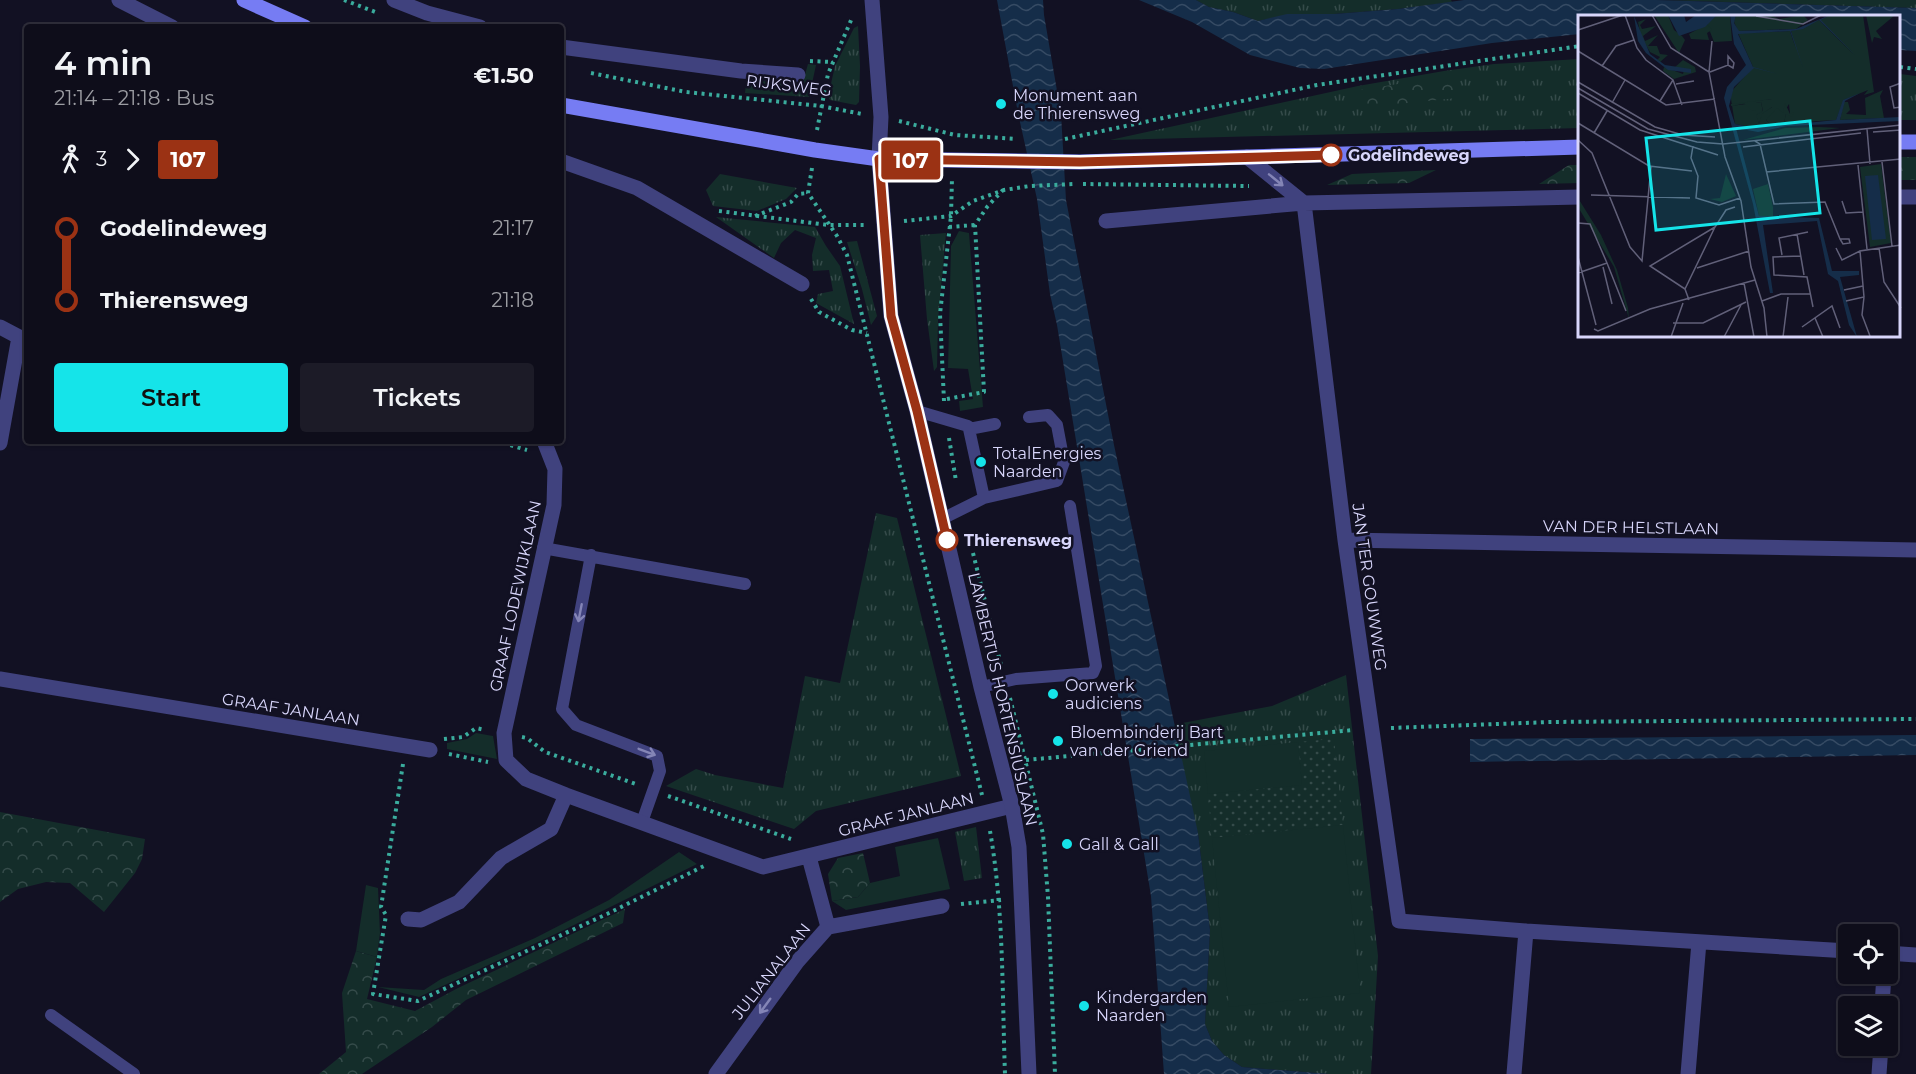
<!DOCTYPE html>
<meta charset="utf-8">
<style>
body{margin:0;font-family:Montserrat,sans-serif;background:#1c1b27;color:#f1f3f6;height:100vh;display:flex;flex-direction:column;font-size:22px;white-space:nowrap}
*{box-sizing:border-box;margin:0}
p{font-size:20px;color:#9b9ca2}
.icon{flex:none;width:33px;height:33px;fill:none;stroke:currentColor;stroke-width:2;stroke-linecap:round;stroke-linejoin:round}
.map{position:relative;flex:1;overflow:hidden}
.drawer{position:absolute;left:24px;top:24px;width:540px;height:420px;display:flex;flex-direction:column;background:#0e0d1a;border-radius:6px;box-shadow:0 2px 4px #0004,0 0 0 2px #2e2d39}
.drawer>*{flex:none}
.badge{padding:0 12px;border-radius:4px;font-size:21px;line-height:39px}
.fabs{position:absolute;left:1838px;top:924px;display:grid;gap:12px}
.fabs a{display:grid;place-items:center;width:60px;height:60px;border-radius:6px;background:#0e0d1a;box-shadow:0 2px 4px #0004,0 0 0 2px #2e2d39;font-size:30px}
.map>.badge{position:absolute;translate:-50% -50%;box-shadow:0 0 0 3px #fff}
.legs{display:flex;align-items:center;gap:9px;height:66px;padding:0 30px;font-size:20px}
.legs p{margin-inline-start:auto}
.overview{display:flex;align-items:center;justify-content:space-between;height:102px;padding:0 30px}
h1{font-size:33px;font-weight:600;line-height:45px}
.button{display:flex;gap:12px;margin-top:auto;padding:12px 30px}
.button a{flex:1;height:69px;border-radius:6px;background:#15e4e9;color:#111;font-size:24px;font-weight:600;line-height:69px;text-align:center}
.button a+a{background:#1c1b27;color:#f1f3f6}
ul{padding:0 30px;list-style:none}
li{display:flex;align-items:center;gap:21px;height:72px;font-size:22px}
li i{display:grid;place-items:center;width:9px;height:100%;margin:0 8px;background:currentColor}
li i::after{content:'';width:15px;height:15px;margin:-8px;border:4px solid;border-radius:50%;background:#0e0d1a}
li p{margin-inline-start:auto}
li:first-child i{background:linear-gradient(#0000 50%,currentColor 0)}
li:last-child i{background:linear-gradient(currentColor 50%,#0000 0)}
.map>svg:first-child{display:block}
</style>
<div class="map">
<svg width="1916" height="1074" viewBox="0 0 1916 1074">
<defs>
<pattern id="grass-tufts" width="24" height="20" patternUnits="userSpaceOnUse" patternTransform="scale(1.5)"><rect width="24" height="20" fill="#142d2a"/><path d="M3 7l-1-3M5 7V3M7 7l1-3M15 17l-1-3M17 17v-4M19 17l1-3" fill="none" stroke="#354b4a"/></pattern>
<pattern id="forest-crowns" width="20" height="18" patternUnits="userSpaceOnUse" patternTransform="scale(1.5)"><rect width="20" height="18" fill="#142d2a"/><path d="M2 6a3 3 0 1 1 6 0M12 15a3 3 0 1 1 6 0" fill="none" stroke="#354b4a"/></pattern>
<pattern id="park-dots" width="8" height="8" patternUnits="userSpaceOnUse" patternTransform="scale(1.5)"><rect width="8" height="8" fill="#142d2a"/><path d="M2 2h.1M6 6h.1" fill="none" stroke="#354b4a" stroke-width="1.8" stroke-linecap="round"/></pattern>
<pattern id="water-waves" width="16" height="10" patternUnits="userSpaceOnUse" patternTransform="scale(1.5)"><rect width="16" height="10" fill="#152d49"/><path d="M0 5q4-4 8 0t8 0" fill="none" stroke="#364b64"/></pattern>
</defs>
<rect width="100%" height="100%" fill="#121123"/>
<path fill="url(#grass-tufts)" d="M 1196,0 L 1451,0 L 1452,2 L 1398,9 L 1334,14 L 1290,14 L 1258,21 L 1233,12 L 1209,7 Z
M 1656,0 L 1916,0 L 1916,8 L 1662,0 Z
M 858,26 L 860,66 L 859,102 L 856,105 L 830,100 L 828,97 L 835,66 L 854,28 Z
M 1580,59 L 1580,128 L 1110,140 L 1358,86 L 1444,71 L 1494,64 Z
M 808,64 L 816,65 L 809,97 L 745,93 L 746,84 L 749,81 L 803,82 Z
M 1900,74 L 1916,76 L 1916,120 L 1900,120 Z
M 720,174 L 797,188 L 786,199 L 757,211 L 713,206 L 706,190 Z
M 716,217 L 815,227 L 826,246 L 840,266 L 854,324 L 816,303 L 818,294 L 833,291 L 829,270 L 813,271 L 812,255 L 816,238 L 795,230 L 781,243 L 774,258 Z
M 946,233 L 938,320 L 937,367 L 934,371 L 927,319 L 920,235 Z
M 857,241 L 877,316 L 871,325 L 862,289 L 847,242 Z
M 876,513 L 897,518 L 961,776 L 816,811 L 794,829 L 666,786 L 696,769 L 715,775 L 783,788 L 805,676 L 840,683 Z
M 1346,675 L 1378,956 L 1371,1074 L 1329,1074 L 1242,1067 L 1224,1055 L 1212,1041 L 1205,1024 L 1210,930 L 1198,833 L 1167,736 L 1172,725 L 1272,706 Z
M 976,827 L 982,878 L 964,881 L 955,832 Z"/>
<path fill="url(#forest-crowns)" d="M 1454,75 L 1457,98 L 1358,108 L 1354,91 Z
M 1900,157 L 1916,157 L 1916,180 L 1900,180 Z
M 1569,165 L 1580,165 L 1580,183 L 1539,184 Z
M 1436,170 L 1409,183 L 1327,185 L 1352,174 Z
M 0,812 L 145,839 L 142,859 L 135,873 L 104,912 L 70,883 L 46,882 L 18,889 L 0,902 Z
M 863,853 L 870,883 L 858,897 L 832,901 L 828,874 L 838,858 Z
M 625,909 L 623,923 L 466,1000 L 432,1027 L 362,1074 L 319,1074 L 346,1052 L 342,993 L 356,951 L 377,957 L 367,999 L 415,1011 L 458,988 Z"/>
<path fill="url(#park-dots)" d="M 1334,739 L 1343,825 L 1212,838 L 1208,794 L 1302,785 L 1298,742 Z"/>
<path fill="#142d2a" d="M 959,231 L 969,233 L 983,407 L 960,411 L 959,401 L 973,399 L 968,369 L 948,368 L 951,246 Z
M 476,733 L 493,736 L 497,759 L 447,749 L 447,743 L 467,739 Z
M 1298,742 L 1302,785 L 1208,794 L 1204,751 Z
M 1343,825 L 1360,993 L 1229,1007 L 1212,838 Z
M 938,838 L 950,889 L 846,910 L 832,901 L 858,897 L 870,883 L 900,876 L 895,847 Z
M 679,852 L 697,864 L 564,930 L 419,997 L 378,987 L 424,990 L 441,979 L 535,938 L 609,900 Z
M 366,885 L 378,888 L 380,933 L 377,957 L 356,951 Z"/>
<path fill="url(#water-waves)" d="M 997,0 L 1043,0 L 1044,15 L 1061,114 L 1066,200 L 1114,445 L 1198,833 L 1210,930 L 1205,1024 L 1212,1041 L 1224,1055 L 1242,1067 L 1329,1074 L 1164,1074 L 1151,896 L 1057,325 L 1050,294 L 1037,199 L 1018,113 Z
M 1139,0 L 1196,0 L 1209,7 L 1233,12 L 1258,21 L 1287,14 L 1334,14 L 1398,9 L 1464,0 L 1656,0 L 1916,8 L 1916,51 L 1900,50 L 1900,16 L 1580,16 L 1580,34 L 1492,43 L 1324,69 L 1300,68 L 1250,55 L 1192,22 Z
M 1916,735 L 1916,755 L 1470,762 L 1470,739 Z"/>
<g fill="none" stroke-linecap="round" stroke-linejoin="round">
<path stroke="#3aac9d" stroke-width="4" stroke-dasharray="3 4.5" stroke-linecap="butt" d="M 344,0 L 378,13
M 810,61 L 833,62
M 1900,67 L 1916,69
M 591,73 L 686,92 L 821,106 L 862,114
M 899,121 L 955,135 L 1016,139
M 817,130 L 828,74 L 852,18
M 1065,139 L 1317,85 L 1580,46
M 812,168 L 808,193 L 837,236 L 847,255 L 982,795
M 1083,184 L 1249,186
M 719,211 L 828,225 L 867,225
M 755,216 L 791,202 L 798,194 L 808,193
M 904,221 L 951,216 L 973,201 L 1004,190 L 1030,186 L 1075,184
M 949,227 L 975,225
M 811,299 L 819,312 L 852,330 L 867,333
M 947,399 L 984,392 L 975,225 L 987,207 L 1003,190
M 944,401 L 940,314 L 951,216 L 952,178
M 949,438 L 956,481
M 496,441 L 527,450
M 973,553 L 1001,665
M 1010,698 L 1043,834 L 1048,897 L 1055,1074
M 1391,728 L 1550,722 L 1916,719
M 522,737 L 527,738 L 545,752 L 636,784
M 444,739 L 463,737 L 476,728 L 485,730
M 449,754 L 488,762
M 1026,760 L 1354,730
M 403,764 L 381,907 L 386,915 L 373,994 L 418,1001 L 607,914 L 704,866
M 668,796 L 791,839
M 990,831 C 1004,911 1002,993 1005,1074
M 961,904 L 1001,900"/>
<path stroke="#40427e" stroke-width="12" d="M 917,411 L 968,426 L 969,429 L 984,498 L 942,519
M 969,429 L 995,424
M 984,498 L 1057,481 L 1064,462 L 1057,425 L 1048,415 L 1029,417
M 543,548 L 745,584
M 591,555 L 562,709 L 576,725 L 657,756 L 660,771 L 642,822
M 981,687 L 1016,679 L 1093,673 L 1096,666 L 1070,506
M 51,1015 L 134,1074"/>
<path stroke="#40427e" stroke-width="15" d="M 119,0 L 172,27
M 394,0 L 427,13 L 480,27
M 872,0 L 881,117 L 879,159
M 561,47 L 741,71 L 798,75
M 1247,157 L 1304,203 L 1345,540 L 1399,921 L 1526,931 L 1848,951
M 561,161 L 637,188 L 802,284
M 1900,197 L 1916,197
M 1106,221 L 1304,203 L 1580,197
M 0,327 L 19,337 L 27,339
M 544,441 L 555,469 L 554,505 L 504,733 L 506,760 L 526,779 L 566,795 L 763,867 L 1012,806
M 0,443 L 19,337
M 1345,540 L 1916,550
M 0,679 L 430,750
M 809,857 L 828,927
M 408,919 L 421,920 L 459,902 L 501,858 L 551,829 L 566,795
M 1887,953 L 1916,955
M 1882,1006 L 1884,974
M 716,1074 L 797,962 L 828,927 L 942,906
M 1514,1074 L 1526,931
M 1688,1074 L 1699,942
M 1879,1074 L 1881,1046"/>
<path stroke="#40427e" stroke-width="15" d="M 879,159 L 891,316 L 917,411 L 981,687 L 1012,806 L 1019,847 L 1029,1074"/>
<path stroke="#767cf3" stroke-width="15" d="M 244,0 L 305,27
M 561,105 L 815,150 L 879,159 L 1080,162 L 1580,147
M 1900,142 L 1916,142"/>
</g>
<defs><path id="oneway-shaft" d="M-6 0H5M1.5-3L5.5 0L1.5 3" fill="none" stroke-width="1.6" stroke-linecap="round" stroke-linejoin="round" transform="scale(1.5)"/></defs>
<g stroke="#8485b6">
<use href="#oneway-shaft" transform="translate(1276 180) rotate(39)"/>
<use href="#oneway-shaft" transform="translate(580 613) rotate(101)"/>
<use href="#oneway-shaft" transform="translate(647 752) rotate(21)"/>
<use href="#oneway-shaft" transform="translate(765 1006) rotate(126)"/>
</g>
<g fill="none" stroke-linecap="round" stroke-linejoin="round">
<g stroke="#fff" stroke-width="14">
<path id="line-1" d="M 947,540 L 917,411 L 891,316 L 879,159 L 1080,162 L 1331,155"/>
</g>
<use href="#line-1" stroke="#9b3214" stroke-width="9"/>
</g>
<g fill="#15e4e9" stroke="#121123" stroke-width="2">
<circle cx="1001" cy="104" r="6"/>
<circle cx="981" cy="462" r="6"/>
<circle cx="1053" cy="694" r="6"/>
<circle cx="1058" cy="741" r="6"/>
<circle cx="1067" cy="844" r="6"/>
<circle cx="1084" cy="1006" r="6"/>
</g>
<g fill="#fff" stroke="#9b3214" stroke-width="3">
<circle cx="1331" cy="155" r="10"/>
<circle cx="947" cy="540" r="10"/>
</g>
<g text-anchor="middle" stroke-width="5" stroke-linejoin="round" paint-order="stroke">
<g font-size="16" fill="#d8d6fb" stroke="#121123">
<text transform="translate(789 85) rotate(7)" y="6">RIJKSWEG</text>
<text transform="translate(1631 527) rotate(1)" y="6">VAN DER HELSTLAAN</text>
<text transform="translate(1370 587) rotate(82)" y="6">JAN TER GOUWWEG</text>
<text transform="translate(515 596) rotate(-78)" y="6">GRAAF LODEWIJKLAAN</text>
<text transform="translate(1003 699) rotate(77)" y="6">LAMBERTUS HORTENSIUSLAAN</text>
<text transform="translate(291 709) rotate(9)" y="6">GRAAF JANLAAN</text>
<text transform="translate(906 814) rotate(-14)" y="6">GRAAF JANLAAN</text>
<text transform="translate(771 971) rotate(-52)" y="6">JULIANALAAN</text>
</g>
<g font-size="16" fill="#d8d6fb" stroke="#121123" text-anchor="start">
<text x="1013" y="101">Monument aan<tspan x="1013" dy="18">de Thierensweg</tspan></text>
<text x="993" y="459">TotalEnergies<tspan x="993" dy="18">Naarden</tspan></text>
<text x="1065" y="691">Oorwerk<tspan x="1065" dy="18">audiciens</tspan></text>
<text x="1070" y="738">Bloembinderij Bart<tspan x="1070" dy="18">van der Griend</tspan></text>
<text x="1079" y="850">Gall &amp; Gall</text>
<text x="1096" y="1003">Kindergarden<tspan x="1096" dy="18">Naarden</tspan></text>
</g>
<g font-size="16" font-weight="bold" fill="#d8d6fb" stroke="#121123" text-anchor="start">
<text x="1348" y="161">Godelindeweg</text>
<text x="964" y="546">Thierensweg</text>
</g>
</g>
<g transform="translate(1578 15)">
<rect width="322" height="322" fill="#121123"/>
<path d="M 252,0 L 285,0 L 296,77 L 286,80 L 290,75 L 266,85 L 258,105 L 206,108 L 208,98 L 212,99 L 211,89 L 205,99 L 188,105 L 193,110 L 176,113 L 157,109 L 152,78 L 175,52 L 160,18 L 212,16 L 217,31 L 213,16 L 241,5 L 276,40 L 242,5 ZM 194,84 L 194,92 L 183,99 L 181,109 L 179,100 L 185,97 L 183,87 L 153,91 ZM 288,0 L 317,0 L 298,16 L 304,24 L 296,22 L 294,28 ZM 105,45 L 117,52 L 118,57 L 96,64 L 85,56 L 86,52 L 105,59 L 106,54 L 96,53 ZM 305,75 L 302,81 L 306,103 L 262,105 L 266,87 L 270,87 L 272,95 L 268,99 L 288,100 L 287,83 ZM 207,113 L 241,112 L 262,113 L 165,125 ZM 303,149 L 313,228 L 292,232 L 282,152 ZM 148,159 L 158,181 L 144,187 L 132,184 L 142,183 ZM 190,169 L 195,192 L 195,204 L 181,201 L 175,174 Z" fill="#142d2a" fill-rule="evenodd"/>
<path d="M 139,0 L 152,0 L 154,26 L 136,27 L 129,9 ZM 158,0 L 192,0 L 201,4 L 225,0 L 230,5 L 218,14 L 160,16 L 156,7 ZM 68,4 L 62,10 L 64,14 L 78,11 L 65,21 L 67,26 L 80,20 L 70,31 L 79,31 L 82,39 L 90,40 L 82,47 L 79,45 L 82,42 L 72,37 L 63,22 L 60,7 ZM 194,84 L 194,92 L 184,99 L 181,109 L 178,100 L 185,96 L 183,87 L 178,88 L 178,95 L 174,96 L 166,88 L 153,91 L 153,89 ZM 207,88 L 212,99 L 216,97 L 214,102 L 208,99 L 206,108 L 193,110 L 188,105 L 199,93 L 205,98 ZM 0,183 L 23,220 L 39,255 L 50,293 L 51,304 L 36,252 L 0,192 Z" fill="#142d2a"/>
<path d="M 76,0 L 90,0 L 96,15 L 104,21 L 107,25 L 101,38 Z" fill="#142d2a"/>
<path d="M 129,9 L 134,15 L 129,18 L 131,25 L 113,24 L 111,19 Z" fill="#142d2a"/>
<path d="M 90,0 L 106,0 L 108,7 L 118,0 L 139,0 L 127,12 L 101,21 ZM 152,0 L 158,0 L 156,8 L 161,16 L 218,14 L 252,0 L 243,5 L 277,40 L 241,5 L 225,14 L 213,16 L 225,52 L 212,16 L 160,19 L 175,52 L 200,59 L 176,53 L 156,72 L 151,91 L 157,109 L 176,113 L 258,105 L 265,85 L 282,78 L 267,86 L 262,105 L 322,102 L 322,106 L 209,111 L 180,117 L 158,113 L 181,201 L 241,203 L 254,256 L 281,256 L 281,260 L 262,262 L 279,322 L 271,310 L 260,266 L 250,259 L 239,206 L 185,210 L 195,278 L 192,278 L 175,189 L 146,83 L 149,72 L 168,50 L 156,29 ZM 56,1 L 72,39 L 87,50 L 113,54 L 113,58 L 90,55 L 68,38 L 60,26 ZM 300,160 L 308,224 L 294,225 L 287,161 Z" fill="#152d49"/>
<path fill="none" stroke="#616079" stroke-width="1.5" d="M 47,0 L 59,33 L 68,45 L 95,65 L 104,90M 74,0 L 93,33 L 131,57M 178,1 L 225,9 L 243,0M 0,15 L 45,0M 134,26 L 131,57 L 147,142 L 163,186 L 173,252 L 186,293 L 189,322M 0,36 L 88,90 L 137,84M 24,51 L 38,31 L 56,25M 132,57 L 150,50 L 155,53 L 156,48 L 150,41 L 150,50M 0,67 L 77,112 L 105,120 L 137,122M 323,68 L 312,72 L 316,93 L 323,92M 98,69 L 116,66M 0,73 L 70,114 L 119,127 L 145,129 L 323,110M 0,78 L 62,115 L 140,140M 82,86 L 95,65M 34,88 L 47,65M 0,108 L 71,151 L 114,156M 289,114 L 292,149M 295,117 L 323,115M 16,118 L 29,96M 0,125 L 14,138 L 52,232 L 64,246 L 73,152M 177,126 L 182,129 L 196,189 L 247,187 L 262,224 L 271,224 L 272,228 L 265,229 L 262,224M 115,131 L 113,143 L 120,161 L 118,183 L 141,190 L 162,183M 165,132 L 283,118M 304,147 L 314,231M 280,150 L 289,234M 188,157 L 323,144M 13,180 L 112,183M 264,186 L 268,198 L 285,197M 0,208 L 12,209 L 29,248M 219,219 L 226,260M 258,233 L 264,245 L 282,236M 301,233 L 306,267 L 323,293M 204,240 L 201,223 L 230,217M 223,241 L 195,242 L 196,260 L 229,262 L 235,292M 0,242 L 18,310M 29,248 L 48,296M 25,252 L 34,289M 119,253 L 171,236M 0,258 L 29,248M 166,268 L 176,322M 107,274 L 72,251 L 137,212M 266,275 L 285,271M 286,282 L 284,300 L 292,321M 111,285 L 107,274 L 137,212 L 148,195 L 157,192M 184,286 L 203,279 L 232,279M 268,286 L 286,282 L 282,236 L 323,230M 237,303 L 245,322M 95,308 L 125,308 L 168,287M 224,312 L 254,291 L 262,313M 16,314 L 20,316 L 72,294 L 177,265M 93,322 L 105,288M 146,322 L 163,290M 205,322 L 210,282"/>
<path fill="#15e4e9" fill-opacity="0.15" stroke="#15e4e9" stroke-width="3" d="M 232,106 L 242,198 L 78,215 L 68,123 Z"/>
<rect width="322" height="322" fill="none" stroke="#d8d6fb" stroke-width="3"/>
</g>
</svg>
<div class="fabs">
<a><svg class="icon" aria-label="locate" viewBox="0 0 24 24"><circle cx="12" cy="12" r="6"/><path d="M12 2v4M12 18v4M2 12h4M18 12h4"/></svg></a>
<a><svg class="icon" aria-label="layers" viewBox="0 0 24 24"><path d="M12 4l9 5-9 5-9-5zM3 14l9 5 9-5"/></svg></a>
</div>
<b class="badge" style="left:911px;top:160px;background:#9b3214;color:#fff">107</b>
<section class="drawer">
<div class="overview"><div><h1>4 min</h1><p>21:14 – 21:18 · Bus</p></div><b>€1.50</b></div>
<div class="legs"><svg class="icon" aria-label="walk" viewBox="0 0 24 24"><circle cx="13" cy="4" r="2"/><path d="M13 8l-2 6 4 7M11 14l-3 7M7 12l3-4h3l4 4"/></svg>3<svg class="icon" aria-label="forward" viewBox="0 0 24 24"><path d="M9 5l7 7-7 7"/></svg><b class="badge" style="background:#9b3214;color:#fff">107</b></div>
<ul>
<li><i style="color:#9b3214"></i><b>Godelindeweg</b><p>21:17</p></li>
<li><i style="color:#9b3214"></i><b>Thierensweg</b><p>21:18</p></li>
</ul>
<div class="button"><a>Start</a><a>Tickets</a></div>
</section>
</div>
